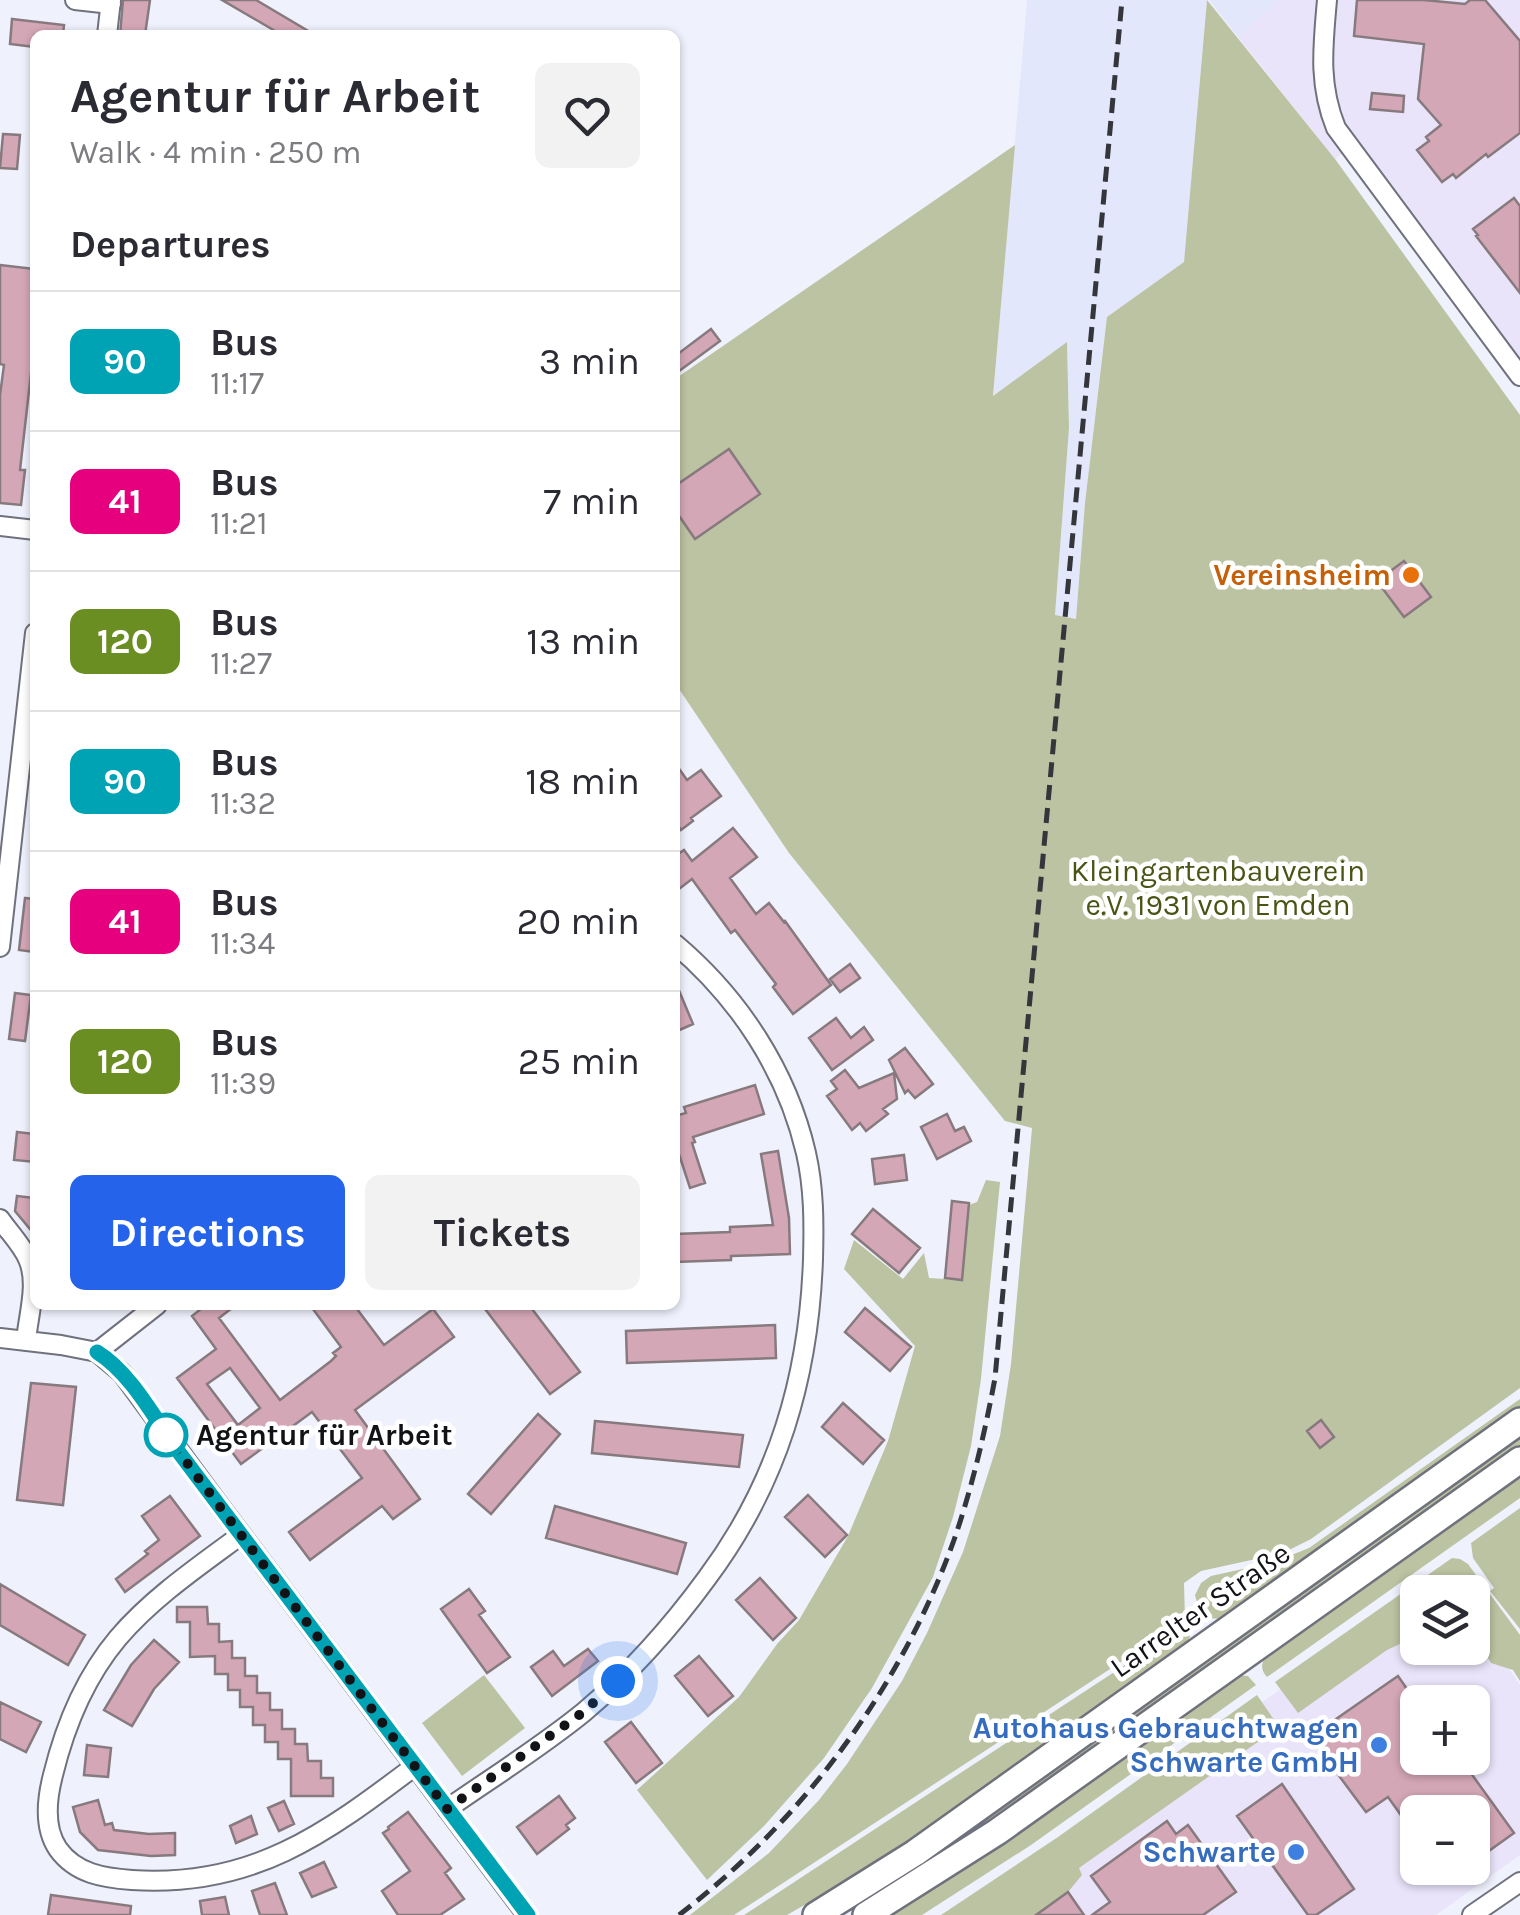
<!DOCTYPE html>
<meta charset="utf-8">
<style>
body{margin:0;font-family:Karla,sans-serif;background:#f2f2f3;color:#2b2b33;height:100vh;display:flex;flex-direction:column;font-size:38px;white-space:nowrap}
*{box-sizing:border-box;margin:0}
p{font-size:32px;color:#7c7c81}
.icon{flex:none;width:55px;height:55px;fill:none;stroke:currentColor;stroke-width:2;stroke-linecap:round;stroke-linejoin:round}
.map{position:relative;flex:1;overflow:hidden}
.details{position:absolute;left:30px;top:30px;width:650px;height:1280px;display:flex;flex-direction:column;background:#fff;border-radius:15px;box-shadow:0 2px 8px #0004}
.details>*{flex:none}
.badge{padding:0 20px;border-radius:15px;font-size:35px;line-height:65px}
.controls{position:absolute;left:1400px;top:1575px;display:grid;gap:20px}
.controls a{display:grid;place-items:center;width:90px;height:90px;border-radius:15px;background:#fff;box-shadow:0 2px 8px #0004;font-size:50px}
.you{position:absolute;width:50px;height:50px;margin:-25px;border:8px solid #fff;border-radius:50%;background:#1a73e8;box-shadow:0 0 0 15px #1a73e833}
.map>.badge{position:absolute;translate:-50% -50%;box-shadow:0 0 0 5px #fff}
h2{padding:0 40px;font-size:38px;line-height:90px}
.round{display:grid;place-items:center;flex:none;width:105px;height:105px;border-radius:15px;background:#f2f2f3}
.headline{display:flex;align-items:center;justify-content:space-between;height:170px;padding:0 40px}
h1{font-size:48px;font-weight:700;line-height:75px}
.primary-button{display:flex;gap:20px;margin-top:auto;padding:20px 40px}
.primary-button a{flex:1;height:115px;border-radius:15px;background:#2563eb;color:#fff;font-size:40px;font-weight:700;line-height:115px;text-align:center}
.primary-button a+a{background:#f2f2f3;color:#2b2b33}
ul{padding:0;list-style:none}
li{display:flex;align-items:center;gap:30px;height:140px;padding:0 40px;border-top:2px solid #e1e1e2}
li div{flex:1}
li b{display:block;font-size:38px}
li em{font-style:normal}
li .badge{min-width:110px;font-weight:700;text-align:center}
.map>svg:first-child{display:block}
</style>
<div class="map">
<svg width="1520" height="1915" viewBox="0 0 1520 1915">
<rect width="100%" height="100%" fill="#eff1fd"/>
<path fill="#eae4fa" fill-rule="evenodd" d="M 1278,0 L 1520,0 L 1520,376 L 1348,149 L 1335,159 L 1238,37 Z
M 1417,1593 L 1418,1648 L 1472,1648 L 1473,1617 L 1520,1685 L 1520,1855 L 1436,1915 L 998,1915 L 1069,1838 ZM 1418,1702 L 1472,1702 L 1472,1758 L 1418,1758 ZM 1418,1812 L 1472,1812 L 1472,1868 L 1418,1868 Z"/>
<path fill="#e3e7fb" d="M 1027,0 L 1207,0 L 1184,262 L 1107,318 L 1085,503 L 1076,619 L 1055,616 L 1069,428 L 1067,343 L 993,398 Z
M 1209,0 L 1278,0 L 1238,37 Z"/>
<path fill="#bcc3a2" d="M 1207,0 L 1335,159 L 1520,415 L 1520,1388 L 1311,1539 L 1283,1553 L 1201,1571 L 1184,1583 L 1185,1620 L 734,1915 L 690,1915 L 769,1853 L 819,1800 L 847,1764 L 902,1681 L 927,1633 L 963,1552 L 1000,1436 L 1011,1364 L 1032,1128 L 1005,1121 L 789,853 L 675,683 L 675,379 L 1015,145 L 993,396 L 1067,342 L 1069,428 L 1055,615 L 1076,619 L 1085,503 L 1107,317 L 1184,262 Z
M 986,1180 L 1000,1182 L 981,1379 L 971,1446 L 953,1517 L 933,1577 L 872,1688 L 824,1758 L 764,1826 L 707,1880 L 637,1790 L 739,1697 L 777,1644 L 799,1620 L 848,1536 L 888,1441 L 915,1346 L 844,1269 L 854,1240 L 903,1279 L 924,1253 L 929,1278 L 962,1280 L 969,1205 L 977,1202 Z
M 1520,1399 L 1520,1408 L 1225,1618 C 1204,1621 1200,1614 1195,1595 L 1201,1583 L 1211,1576 L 1274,1562 L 1309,1548 Z
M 1520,1435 L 1520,1449 L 992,1822 L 958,1844 L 956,1841 L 970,1827 Z
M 1520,1473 L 1520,1498 L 1267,1677 C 1258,1668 1263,1659 1270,1650 Z
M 1520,1508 L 1520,1629 L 1490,1591 L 1494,1588 L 1473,1558 L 1471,1543 Z
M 1452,1558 L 1460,1559 L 1468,1564 L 1520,1635 L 1520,1681 L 1513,1670 L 1491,1663 L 1478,1641 L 1473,1637 L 1472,1592 L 1418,1592 L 1417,1636 L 1387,1650 L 1298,1713 L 1275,1682 Z
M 1189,1623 L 1190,1637 L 1183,1648 L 876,1864 L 787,1915 L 744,1915 Z
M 484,1675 L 525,1728 L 462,1776 L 422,1723 Z
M 1236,1675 L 1248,1676 L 1256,1685 L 1031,1845 L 922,1915 L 887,1915 Z
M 1257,1695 L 1279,1727 L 1079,1868 L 1082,1875 L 1068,1892 L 1036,1915 L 941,1915 L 1058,1837 Z"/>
<path fill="#d4a7b6" stroke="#877a7e" stroke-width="2.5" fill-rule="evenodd" d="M 123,0 L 150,0 L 145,35 L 120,35 Z
M 222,0 L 256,0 L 315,35 L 282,35 Z
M 1357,0 L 1424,0 L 1465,4 L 1470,0 L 1485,0 L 1520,41 L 1520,133 L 1488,157 L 1486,154 L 1456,178 L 1453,174 L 1442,182 L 1417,150 L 1429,141 L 1426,137 L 1441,125 L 1418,99 L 1424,44 L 1354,36 Z
M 12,19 L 64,25 L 63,35 L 35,35 L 35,47 L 10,44 Z
M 1372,93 L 1404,96 L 1403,112 L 1370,109 Z
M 3,134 L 20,135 L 17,169 L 0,168 Z
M 1514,198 L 1520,206 L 1520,293 L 1476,236 L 1478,235 L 1473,229 Z
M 0,265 L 35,269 L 35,338 L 20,470 L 25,470 L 21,505 L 0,503 L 0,395 L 4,365 L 0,364 Z
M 711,329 L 720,341 L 675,374 L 675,356 Z
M 729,449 L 760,494 L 695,539 L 675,510 L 675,486 Z
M 1404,561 L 1431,597 L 1404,617 L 1377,581 Z
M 675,763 L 687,780 L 701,770 L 721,796 L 691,818 L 693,821 L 681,830 L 679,827 L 675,830 Z
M 733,828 L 757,857 L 730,878 L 756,914 L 769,903 L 784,922 L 785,921 L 831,985 L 793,1014 L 773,987 L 776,984 L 735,930 L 731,933 L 692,879 L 675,892 L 675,856 L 684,850 L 692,861 Z
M 25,898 L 35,899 L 35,952 L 19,950 Z
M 850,964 L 860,978 L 840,992 L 830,979 Z
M 675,981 L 693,1024 L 675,1032 Z
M 15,993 L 31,995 L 25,1041 L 9,1039 Z
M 836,1018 L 851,1038 L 864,1027 L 873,1040 L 832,1070 L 809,1038 Z
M 905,1048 L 933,1084 L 915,1098 L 908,1090 L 905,1093 L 889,1060 Z
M 845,1070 L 859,1088 L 894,1073 L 897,1099 L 883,1109 L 888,1114 L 866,1131 L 860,1123 L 852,1130 L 827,1096 L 837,1089 L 831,1081 Z
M 755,1085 L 764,1114 L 693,1137 L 695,1142 L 692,1143 L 705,1183 L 690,1188 L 675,1142 L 675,1116 L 686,1113 L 684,1107 Z
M 947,1114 L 955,1131 L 964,1127 L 971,1141 L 937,1159 L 921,1127 Z
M 17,1132 L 35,1134 L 35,1162 L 14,1160 Z
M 778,1151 L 789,1218 L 790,1254 L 731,1256 L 731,1260 L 675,1262 L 675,1234 L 730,1232 L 730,1227 L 773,1225 L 761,1154 Z
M 904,1155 L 907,1180 L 875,1184 L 872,1159 Z
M 17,1196 L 35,1198 L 35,1235 L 15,1211 Z
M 952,1201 L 969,1203 L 962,1280 L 945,1278 Z
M 873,1209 L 920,1248 L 899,1273 L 852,1234 Z
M 206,1305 L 236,1305 L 219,1318 L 280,1400 L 331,1361 L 336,1356 L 333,1353 L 341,1347 L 310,1305 L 354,1305 L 384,1345 L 433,1309 L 454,1337 L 355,1410 L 420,1499 L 393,1519 L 382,1506 L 310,1560 L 289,1532 L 362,1478 L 312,1412 L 241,1464 L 177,1378 L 216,1349 L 192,1316 ZM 230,1368 L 260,1408 L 238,1425 L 207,1384 Z
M 482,1305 L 529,1305 L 580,1372 L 550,1394 Z
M 865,1308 L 911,1347 L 890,1371 L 845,1332 Z
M 775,1325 L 776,1358 L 627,1363 L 626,1331 Z
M 31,1383 L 76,1387 L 63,1505 L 17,1500 Z
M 843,1403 L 884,1440 L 863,1464 L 822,1427 Z
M 538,1414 L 560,1434 L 491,1514 L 468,1494 Z
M 1321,1420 L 1334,1437 L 1320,1448 L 1307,1431 Z
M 595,1421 L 743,1435 L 739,1467 L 592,1453 Z
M 808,1495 L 847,1535 L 825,1557 L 785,1517 Z
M 170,1496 L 200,1536 L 125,1592 L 116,1579 L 148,1554 L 145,1551 L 159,1540 L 142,1516 Z
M 555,1506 L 686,1543 L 677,1574 L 546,1538 Z
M 760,1578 L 796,1618 L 773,1640 L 736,1600 Z
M 0,1584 L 85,1635 L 68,1665 L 0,1625 Z
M 469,1589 L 485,1611 L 479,1615 L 510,1657 L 487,1673 L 441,1609 Z
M 177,1607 L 207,1607 L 208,1624 L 219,1624 L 219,1642 L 232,1641 L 232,1658 L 245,1658 L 245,1676 L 257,1676 L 257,1693 L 270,1693 L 270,1710 L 282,1710 L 282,1729 L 295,1729 L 295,1744 L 307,1744 L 308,1761 L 321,1761 L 321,1778 L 333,1778 L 333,1796 L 291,1796 L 291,1759 L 278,1759 L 278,1742 L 265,1742 L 265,1725 L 253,1725 L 253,1707 L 240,1707 L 240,1690 L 228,1690 L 228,1674 L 215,1674 L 215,1656 L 190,1657 L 190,1622 L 177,1622 Z
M 154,1640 L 179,1662 L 154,1689 L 132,1726 L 104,1710 L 131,1665 Z
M 588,1649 L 598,1661 L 552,1696 L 531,1667 L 553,1651 L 564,1666 Z
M 699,1656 L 733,1696 L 708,1716 L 675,1676 Z
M 1398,1676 L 1418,1705 L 1418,1758 L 1460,1758 L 1514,1833 L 1472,1863 L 1472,1812 L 1418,1812 L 1418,1839 L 1388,1797 L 1366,1812 L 1310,1737 Z
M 0,1702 L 41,1722 L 26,1752 L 0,1739 Z
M 631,1722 L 662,1763 L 636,1783 L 605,1742 Z
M 87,1745 L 111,1748 L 108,1777 L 84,1775 Z
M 1282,1784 L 1354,1889 L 1316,1915 L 1308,1915 L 1237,1816 Z
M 559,1796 L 575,1818 L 566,1825 L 569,1829 L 537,1854 L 517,1827 Z
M 98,1800 L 105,1825 L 112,1823 L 114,1830 L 149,1834 L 175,1833 L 175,1855 L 151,1856 L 98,1850 L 80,1832 L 73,1807 Z
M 284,1801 L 294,1824 L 279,1831 L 268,1808 Z
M 408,1812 L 451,1868 L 445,1873 L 464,1899 L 440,1915 L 398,1915 L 382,1891 L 410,1871 L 383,1833 L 389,1829 L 388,1827 Z
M 251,1816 L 257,1834 L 236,1843 L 230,1826 Z
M 1167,1821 L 1176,1834 L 1188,1825 L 1236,1892 L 1203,1915 L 1092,1915 L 1110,1902 L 1091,1876 Z
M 324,1862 L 336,1887 L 312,1897 L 300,1873 Z
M 275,1883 L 287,1915 L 260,1915 L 252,1891 Z
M 1068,1892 L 1084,1915 L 1036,1915 Z
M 51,1895 L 131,1906 L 130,1915 L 48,1915 Z
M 225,1897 L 229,1915 L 202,1915 L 200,1901 Z"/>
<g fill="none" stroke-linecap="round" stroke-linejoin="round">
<g stroke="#6f717c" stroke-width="22">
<path id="street" d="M 75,0 L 111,4
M 1327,0 C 1323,46 1318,84 1336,128 L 1520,376
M 107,35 L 111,0
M 0,526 L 35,530
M 0,947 L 35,633
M 0,1219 C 9,1232 22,1245 28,1259 C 39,1283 28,1316 26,1341
M 0,1338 L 61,1345 L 97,1352 L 122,1373 L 216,1501 L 527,1915
M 97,1352 L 157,1305
M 241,1535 C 199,1566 152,1598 118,1638 C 86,1676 65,1726 53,1775 C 47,1798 43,1827 58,1849 C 76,1874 104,1878 132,1880 C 252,1888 325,1834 415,1766
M 447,1809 C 493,1777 541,1747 584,1712 C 630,1673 672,1626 707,1578 C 778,1483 809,1377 813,1259 C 814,1223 814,1188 806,1153 C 787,1071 739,998 675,944
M 1472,1915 L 1520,1882"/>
</g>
<g stroke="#6f717c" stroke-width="30">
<path id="secondary" d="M 816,1915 L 915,1853 L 1520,1421
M 866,1915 L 997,1832 L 1520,1460"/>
</g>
<use href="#street" stroke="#fff" stroke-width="18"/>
<use href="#secondary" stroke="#fff" stroke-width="25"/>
<path stroke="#35363b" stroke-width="5" stroke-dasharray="15 8" stroke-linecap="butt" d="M 679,1915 C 803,1820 901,1688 954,1540 C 972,1488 985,1432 995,1378 L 1122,0"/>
</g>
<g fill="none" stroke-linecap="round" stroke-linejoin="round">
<g stroke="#fff" stroke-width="22">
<path id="line" d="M 97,1352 C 131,1373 155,1419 178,1451 L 528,1915"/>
</g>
<use href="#line" stroke="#00a3b4" stroke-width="15"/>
<path stroke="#121317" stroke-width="10" stroke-dasharray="0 18" d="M 166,1435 L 447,1809 L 582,1713 L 618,1681"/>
</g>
<circle fill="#e8710a" stroke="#fff" stroke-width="4" cx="1411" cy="575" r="10"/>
<circle fill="#fff" stroke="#00a3b4" stroke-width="5" cx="166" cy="1435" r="20"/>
<g fill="#3f7fe0" stroke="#fff" stroke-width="4">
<circle cx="1379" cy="1745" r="10"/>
<circle cx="1296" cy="1852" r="10"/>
</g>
<g text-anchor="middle" stroke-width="9" stroke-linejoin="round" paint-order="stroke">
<g font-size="30" font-weight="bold" fill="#c56008" stroke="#fff" text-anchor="end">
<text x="1391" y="585">Vereinsheim</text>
</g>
<g font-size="30" fill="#4c5415" stroke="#fff">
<text x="1218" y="881">Kleingartenbauverein<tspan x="1218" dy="34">e.V. 1931 von Emden</tspan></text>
</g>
<g font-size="30" font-weight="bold" fill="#121317" stroke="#fff" text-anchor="start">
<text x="196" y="1445">Agentur für Arbeit</text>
</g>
<g font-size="30" fill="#121317" stroke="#fff">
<text transform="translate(1200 1610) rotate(-35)" y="10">Larrelter Straße</text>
</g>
<g font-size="30" font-weight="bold" fill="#366cbe" stroke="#fff" text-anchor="end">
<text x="1359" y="1738">Autohaus Gebrauchtwagen<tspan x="1359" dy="34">Schwarte GmbH</tspan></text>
<text x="1276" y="1862">Schwarte</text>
</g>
</g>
</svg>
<div class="controls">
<a><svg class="icon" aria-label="layers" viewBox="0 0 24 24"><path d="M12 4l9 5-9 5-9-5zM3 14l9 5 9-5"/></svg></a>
<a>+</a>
<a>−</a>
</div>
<div class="you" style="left:618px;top:1681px"></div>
<section class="details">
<div class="headline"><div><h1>Agentur für Arbeit</h1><p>Walk · 4 min · 250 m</p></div><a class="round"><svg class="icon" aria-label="heart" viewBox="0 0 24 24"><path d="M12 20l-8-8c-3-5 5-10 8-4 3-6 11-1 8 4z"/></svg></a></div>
<h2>Departures</h2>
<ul>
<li><span class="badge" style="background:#00a3b4;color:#fff">90</span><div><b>Bus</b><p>11:17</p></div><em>3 min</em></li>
<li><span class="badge" style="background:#e6007e;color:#fff">41</span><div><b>Bus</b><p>11:21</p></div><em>7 min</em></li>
<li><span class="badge" style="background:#6b8e23;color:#fff">120</span><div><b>Bus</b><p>11:27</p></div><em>13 min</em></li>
<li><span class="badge" style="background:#00a3b4;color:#fff">90</span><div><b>Bus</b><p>11:32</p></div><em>18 min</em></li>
<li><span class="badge" style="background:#e6007e;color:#fff">41</span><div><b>Bus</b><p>11:34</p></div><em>20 min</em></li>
<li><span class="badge" style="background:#6b8e23;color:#fff">120</span><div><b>Bus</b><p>11:39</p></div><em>25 min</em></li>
</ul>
<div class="primary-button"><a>Directions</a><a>Tickets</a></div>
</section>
</div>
